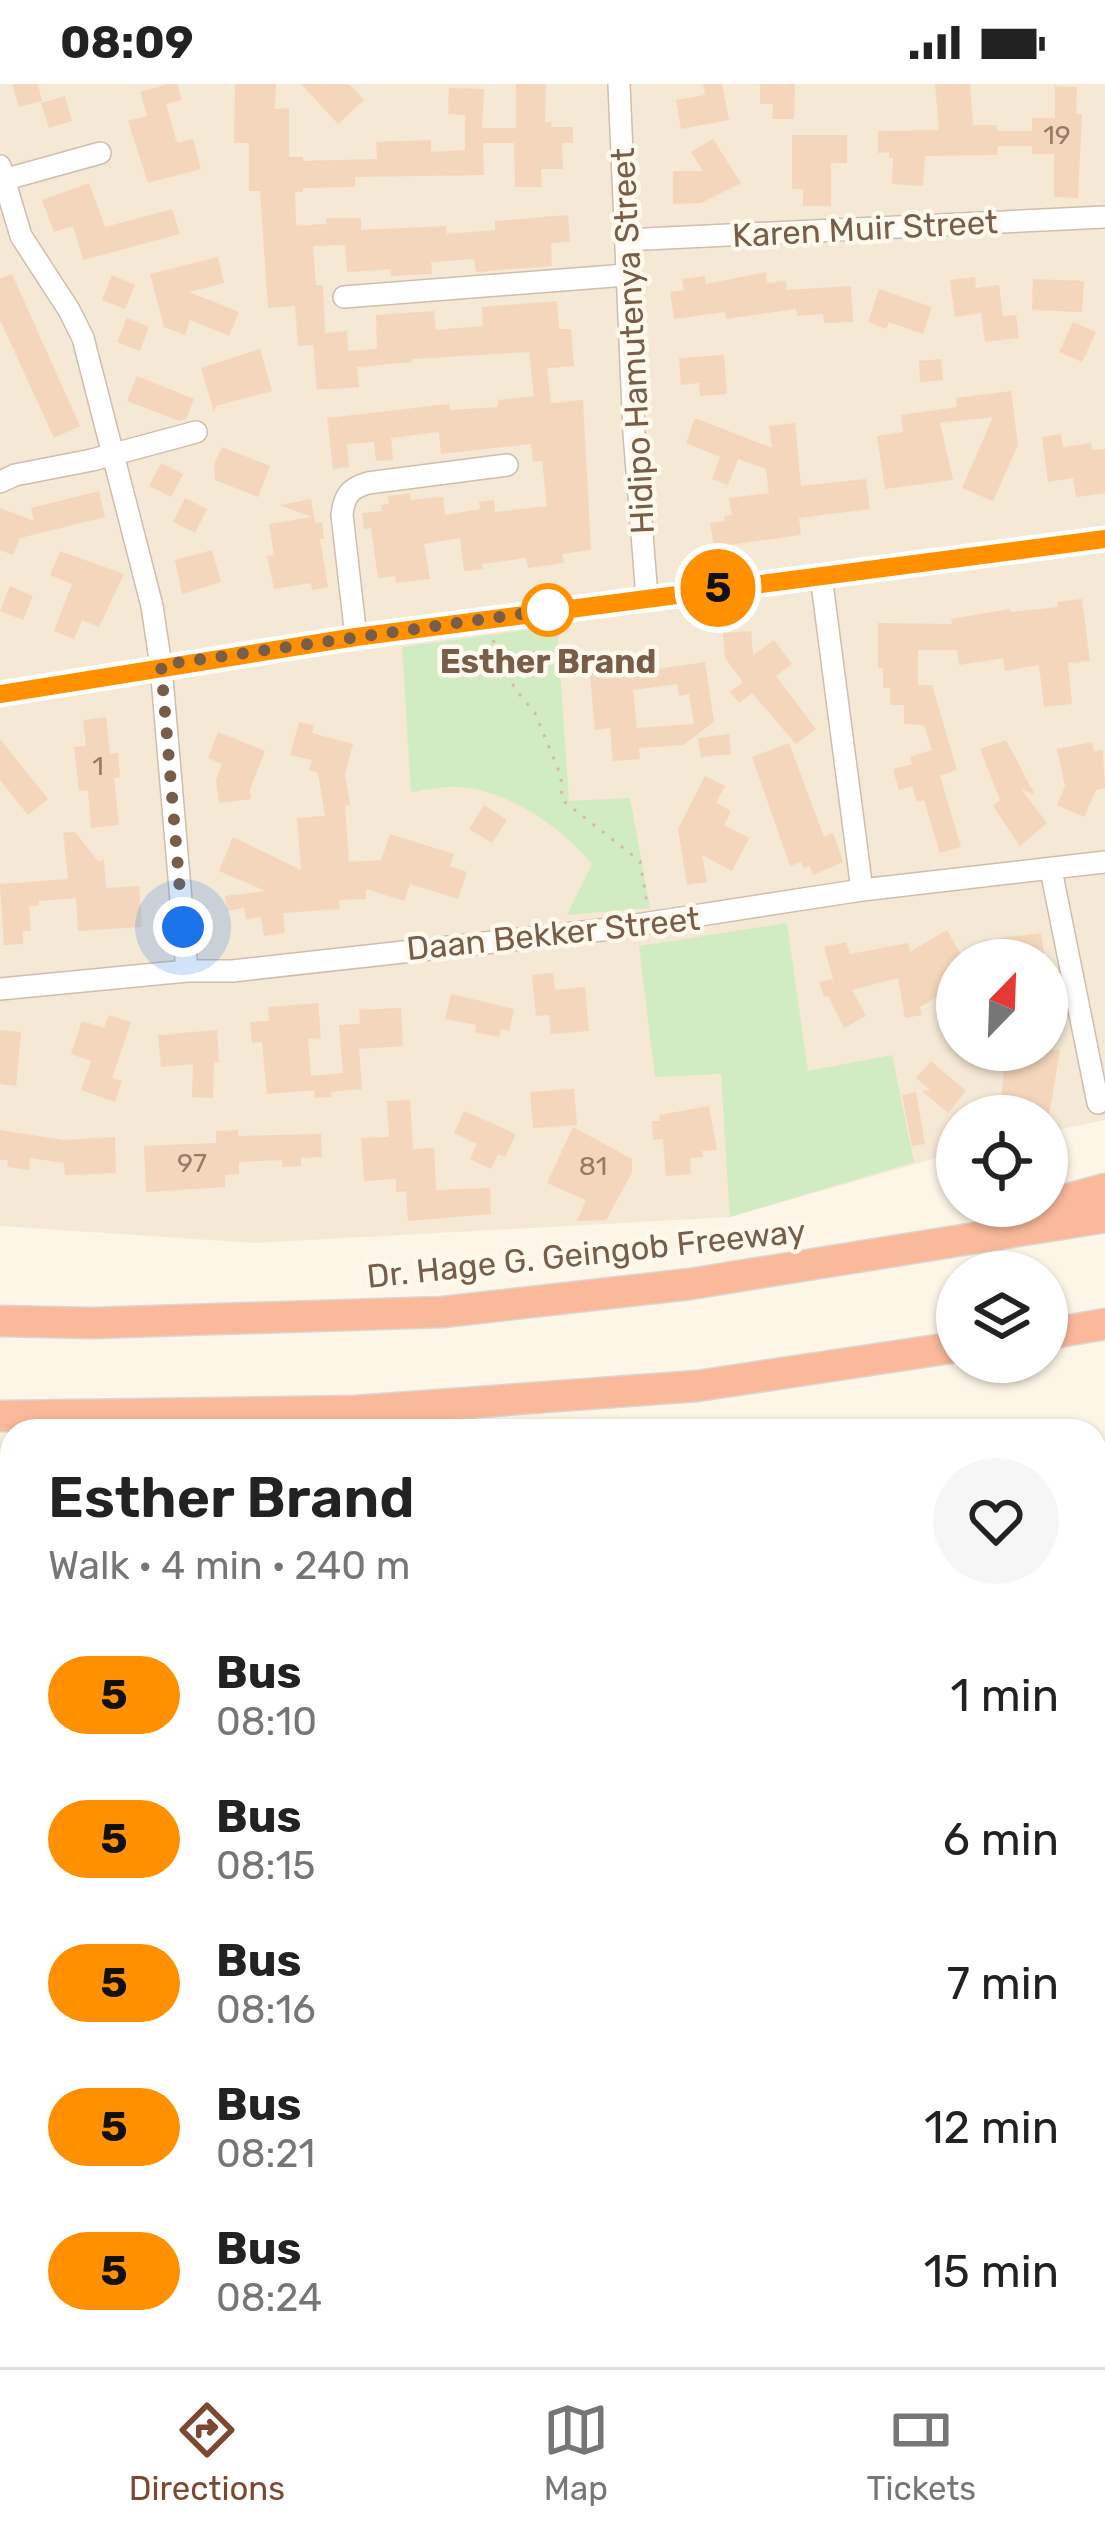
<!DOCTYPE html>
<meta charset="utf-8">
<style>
body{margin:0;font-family:Rubik,sans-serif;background:#f6f6f6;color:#222;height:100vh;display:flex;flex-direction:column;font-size:45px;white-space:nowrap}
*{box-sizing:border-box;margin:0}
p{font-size:39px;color:#767676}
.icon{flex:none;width:66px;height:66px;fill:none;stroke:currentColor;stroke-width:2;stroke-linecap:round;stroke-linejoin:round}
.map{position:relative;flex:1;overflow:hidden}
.side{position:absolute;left:0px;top:1335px;width:1107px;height:948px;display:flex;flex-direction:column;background:#fff;border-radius:36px 36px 0 0;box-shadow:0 3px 9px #0004}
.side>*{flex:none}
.badge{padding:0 24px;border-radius:39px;font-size:42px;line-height:78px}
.needle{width:78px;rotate:23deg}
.buttons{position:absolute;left:936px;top:855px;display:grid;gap:24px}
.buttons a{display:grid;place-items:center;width:132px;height:132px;border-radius:50%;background:#fff;box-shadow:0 3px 9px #0004;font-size:60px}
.you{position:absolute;width:60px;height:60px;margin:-30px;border:9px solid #fff;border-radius:50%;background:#1a73e8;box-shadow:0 0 0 18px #1a73e833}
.map>.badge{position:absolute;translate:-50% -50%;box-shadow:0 0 0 6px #fff}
.round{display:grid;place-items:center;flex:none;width:126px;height:126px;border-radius:63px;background:#f6f6f6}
.summary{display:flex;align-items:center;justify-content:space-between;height:204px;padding:0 48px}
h1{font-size:57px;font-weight:600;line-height:90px}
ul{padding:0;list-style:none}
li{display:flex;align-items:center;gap:36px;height:144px;padding:0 48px}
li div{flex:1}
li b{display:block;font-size:45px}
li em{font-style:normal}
li .badge{min-width:132px;font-weight:700;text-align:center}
.status{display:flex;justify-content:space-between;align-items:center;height:84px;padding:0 60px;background:#fff;direction:ltr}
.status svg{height:33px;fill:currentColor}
.dock{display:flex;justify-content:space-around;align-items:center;height:168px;border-top:3px solid #e0e0e0;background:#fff;font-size:33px;color:#767676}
.dock a{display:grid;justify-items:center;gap:6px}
.dock .on{color:#7d4832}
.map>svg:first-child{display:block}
</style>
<div class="status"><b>08:09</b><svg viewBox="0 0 49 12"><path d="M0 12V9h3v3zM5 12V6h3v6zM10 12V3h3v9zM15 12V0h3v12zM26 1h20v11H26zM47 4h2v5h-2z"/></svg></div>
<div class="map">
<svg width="1105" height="2283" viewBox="0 0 1105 2283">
<rect width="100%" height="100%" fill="#fdf6e6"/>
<path fill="#f5e8d4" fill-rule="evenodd" d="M 0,0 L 1105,0 L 1105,1036 L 1047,1048 L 1047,1032 L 957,1032 L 957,1068 L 730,1133 L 254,1159 L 0,1142 ZM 957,876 L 1047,876 L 1047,966 L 957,966 Z
M 0,1746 L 12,1749 L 12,2026 L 0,2032 Z
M 1105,1993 L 1105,2283 L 460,2283 L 462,2271 L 1095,2271 L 1095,1994 Z
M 0,2157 L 12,2174 L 12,2271 L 77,2271 L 85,2283 L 0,2283 Z"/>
<path fill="#d1ecc3" d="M 557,542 L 569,717 L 630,714 L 650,824 L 567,831 L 592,780 C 564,744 507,706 460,703 C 445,702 427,706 411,708 L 402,563 Z
M 787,839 L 808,987 L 892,971 L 914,1078 L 730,1133 L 721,990 L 655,993 L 639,862 Z
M 1105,1385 L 1105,1968 L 1095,1970 L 1095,1387 Z
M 720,2271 L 1081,2271 L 1091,2283 L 697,2283 Z"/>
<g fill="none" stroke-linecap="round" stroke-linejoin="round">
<path stroke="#9fcdda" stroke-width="6" d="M 0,1423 L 12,1440
M 172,2271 L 180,2283"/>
</g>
<path fill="#f4d6bc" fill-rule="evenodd" d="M 12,0 L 38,0 L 42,17 L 19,23 Z
M 167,0 L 177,0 L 182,16 L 166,20 L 177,59 L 193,55 L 201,85 L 148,99 L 128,37 L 147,32 L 140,8 Z
M 235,0 L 276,0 L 275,25 L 289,24 L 289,73 L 303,73 L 303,77 L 377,75 L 376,58 L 431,56 L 431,68 L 465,66 L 465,31 L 448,30 L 449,4 L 484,5 L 482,44 L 516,44 L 516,0 L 546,0 L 545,38 L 552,38 L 551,43 L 573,43 L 573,59 L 562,59 L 563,85 L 541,85 L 542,103 L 515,103 L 514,59 L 483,59 L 484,91 L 355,93 L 355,103 L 303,104 L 303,108 L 295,108 L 296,142 L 327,140 L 326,134 L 361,134 L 361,146 L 446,142 L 447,150 L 495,146 L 495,137 L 568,131 L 570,158 L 551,159 L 552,182 L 476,188 L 474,175 L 431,178 L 432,190 L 391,192 L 390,185 L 347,188 L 345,161 L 313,162 L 316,201 L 323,201 L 325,249 L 347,247 L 348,267 L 377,265 L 376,231 L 434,227 L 436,246 L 483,242 L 482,223 L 557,217 L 559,245 L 571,245 L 574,282 L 547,284 L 551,319 L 583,316 L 591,466 L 562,470 L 564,479 L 528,484 L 526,474 L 482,480 L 483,485 L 464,487 L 460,454 L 424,460 L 430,495 L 396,499 L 395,492 L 378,494 L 371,444 L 364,445 L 362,429 L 382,427 L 381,421 L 389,420 L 388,412 L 410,409 L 411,416 L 443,413 L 445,431 L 480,425 L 479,418 L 494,416 L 495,428 L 547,422 L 542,377 L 533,378 L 531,360 L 441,370 L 439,348 L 391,354 L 393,376 L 376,377 L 374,358 L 347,360 L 349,383 L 333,385 L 327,334 L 449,320 L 450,326 L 498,323 L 498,316 L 534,312 L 529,268 L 412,275 L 412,278 L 357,283 L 359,303 L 317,306 L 313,261 L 298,262 L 295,222 L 268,224 L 260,107 L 249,107 L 249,59 L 234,59 Z
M 301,0 L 349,0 L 364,16 L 338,40 Z
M 703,0 L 722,0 L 729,36 L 681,45 L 676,16 L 705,11 Z
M 760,0 L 795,0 L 794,35 L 772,35 L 773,20 L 760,20 Z
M 935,0 L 970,0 L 973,41 L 996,41 L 998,47 L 1032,47 L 1032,34 L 1055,34 L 1055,2 L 1077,3 L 1076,30 L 1082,30 L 1078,114 L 1054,113 L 1054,70 L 1032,70 L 1032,62 L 998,62 L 997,71 L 925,72 L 923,102 L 892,100 L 893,74 L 889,74 L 889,68 L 878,69 L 878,47 L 939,46 Z
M 65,12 L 72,37 L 49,44 L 41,19 Z
M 792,51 L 847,51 L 847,79 L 831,79 L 831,122 L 803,122 L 803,105 L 792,105 Z
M 713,55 L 741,99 L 701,119 L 673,120 L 673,87 L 703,87 L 691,68 Z
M 89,99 L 105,143 L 172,125 L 180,150 L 83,176 L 73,142 L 54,148 L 42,116 Z
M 218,173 L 224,199 L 189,208 L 239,228 L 229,252 L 190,236 L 185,251 L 164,243 L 150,190 Z
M 766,188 L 767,199 L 786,197 L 787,206 L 851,202 L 853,238 L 824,239 L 823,230 L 797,232 L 796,225 L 726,235 L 725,228 L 674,235 L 670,208 L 684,206 L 682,195 L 705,192 L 706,200 Z
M 12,190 L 80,342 L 54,354 L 0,236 L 0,195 Z
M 112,191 L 135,201 L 125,225 L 102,216 Z
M 975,193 L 976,204 L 999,201 L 1003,232 L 1016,231 L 1019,254 L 985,258 L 981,229 L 955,233 L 950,196 Z
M 1033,195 L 1084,197 L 1082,228 L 1032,226 Z
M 879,205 L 932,223 L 923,250 L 889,238 L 886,245 L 868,238 Z
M 127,234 L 149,243 L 140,267 L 117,258 Z
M 1073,238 L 1096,248 L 1082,278 L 1059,268 Z
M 260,265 L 272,307 L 216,322 L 214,328 L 201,284 Z
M 724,271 L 727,310 L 700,312 L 699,299 L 681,301 L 679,274 Z
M 941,275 L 943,296 L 920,298 L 919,277 Z
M 137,292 L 194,315 L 186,335 L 179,337 L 127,317 Z
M 1011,307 L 1018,361 L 993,417 L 962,404 L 993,333 L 940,339 L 953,396 L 885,405 L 877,352 L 903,348 L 901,331 L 957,323 L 956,314 Z
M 695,334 L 772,364 L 769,342 L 795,339 L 801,402 L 866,395 L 870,425 L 799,434 L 801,451 L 714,463 L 710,439 L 725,437 L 724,432 L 732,431 L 729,414 L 769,409 L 766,385 L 738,375 L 728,401 L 712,395 L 720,373 L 686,359 Z
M 1061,350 L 1063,363 L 1091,359 L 1092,366 L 1105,365 L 1105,409 L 1076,413 L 1073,394 L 1048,398 L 1042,353 Z
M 222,363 L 270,382 L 258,413 L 215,396 L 214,380 Z
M 161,379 L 183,390 L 171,413 L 149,402 Z
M 99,407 L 105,433 L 20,454 L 13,471 L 0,466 L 0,424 L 34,437 L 31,424 Z
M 185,414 L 207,425 L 195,449 L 173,438 Z
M 311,415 L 315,439 L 322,438 L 324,455 L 320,455 L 328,503 L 312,506 L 311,499 L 274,505 L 267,472 L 274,471 L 269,440 L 312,433 L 279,421 Z
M 212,466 L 221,498 L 182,510 L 175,476 Z
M 60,467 L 124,490 L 99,543 L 82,536 L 74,555 L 54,547 L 72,500 L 50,491 Z
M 10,502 L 33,512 L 23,536 L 0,527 Z
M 1082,515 L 1090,577 L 1068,579 L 1072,620 L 1044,623 L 1039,581 L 1005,587 L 1003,574 L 959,581 L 957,566 L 918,566 L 918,601 L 932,601 L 957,686 L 940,692 L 961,763 L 940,769 L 924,716 L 917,718 L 912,702 L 899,706 L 893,685 L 912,680 L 910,673 L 932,666 L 924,641 L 904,640 L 904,621 L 890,621 L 890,604 L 883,604 L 883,584 L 878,584 L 878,539 L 952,540 L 951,535 L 1010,525 L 1011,528 L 1058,523 L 1057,518 Z
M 751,547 L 753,571 L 774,556 L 792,580 L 776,592 L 816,645 L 796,660 L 752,609 L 739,619 L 730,608 L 743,598 L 725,574 L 723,549 Z
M 629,569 L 631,589 L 705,578 L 714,638 L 683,661 L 639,664 L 640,675 L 613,677 L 610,644 L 595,646 L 589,582 L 600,581 L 599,572 ZM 677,600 L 679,612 L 689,610 L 694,640 L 637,644 L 633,606 Z
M 106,633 L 110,670 L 118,669 L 120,693 L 114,694 L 119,741 L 91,744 L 88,706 L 79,707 L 74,663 L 86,662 L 83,636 Z
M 299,638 L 314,641 L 312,649 L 353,660 L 345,690 L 350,721 L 345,722 L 349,778 L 381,776 L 390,750 L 454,770 L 450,782 L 467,788 L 458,815 L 410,800 L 404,817 L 366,805 L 366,815 L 339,816 L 340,825 L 283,829 L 285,849 L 264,852 L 261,833 L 246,835 L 244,824 L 227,827 L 225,812 L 266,807 L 219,787 L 233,753 L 301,786 L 297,734 L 325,732 L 318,689 L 309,686 L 312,676 L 290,671 Z
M 218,648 L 265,667 L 250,705 L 251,715 L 219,719 L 216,696 L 222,680 L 208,674 Z
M 729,650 L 731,670 L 701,673 L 698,654 Z
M 0,655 L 48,715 L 28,731 L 0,696 Z
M 1006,656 L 1035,711 L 1021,705 L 1047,739 L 1020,762 L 993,722 L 1000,716 L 980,665 Z
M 1092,658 L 1094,667 L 1103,666 L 1105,704 L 1096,706 L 1084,733 L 1057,721 L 1065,702 L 1057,665 Z
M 789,659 L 824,753 L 833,749 L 843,778 L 813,791 L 810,782 L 804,784 L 801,778 L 790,782 L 752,673 Z
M 705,692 L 725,702 L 716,719 L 731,727 L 724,741 L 749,754 L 732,787 L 702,771 L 707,798 L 687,801 L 678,745 Z
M 484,721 L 507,736 L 492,759 L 469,745 Z
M 75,748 L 98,777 L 104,776 L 106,804 L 139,802 L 142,843 L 78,847 L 76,814 L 39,817 L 39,822 L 29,822 L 31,847 L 23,847 L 23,860 L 4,861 L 0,800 L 68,795 L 63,749 Z
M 947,846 L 964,876 L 957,876 L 957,901 L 920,923 L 922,931 L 905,934 L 898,894 L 852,906 L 866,932 L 844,944 L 828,912 L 824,913 L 819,898 L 833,895 L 824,863 L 846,858 L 850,870 L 908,859 L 910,868 Z
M 1041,849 L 1045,876 L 982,876 L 980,857 Z
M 553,889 L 555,906 L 585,903 L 589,947 L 551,950 L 549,931 L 536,932 L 532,891 Z
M 451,910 L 514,925 L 509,947 L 501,945 L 499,953 L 475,948 L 476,941 L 445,935 Z
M 318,919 L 321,954 L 308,955 L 311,992 L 343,989 L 339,941 L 360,940 L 359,926 L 401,924 L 403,962 L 359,965 L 362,1005 L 331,1008 L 332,1013 L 315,1014 L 314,1006 L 267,1010 L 262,958 L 252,959 L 250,938 L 269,937 L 268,923 Z
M 109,931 L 131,938 L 112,994 L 122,997 L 115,1018 L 81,1006 L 91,977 L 71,970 L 82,937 L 104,944 Z
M 0,946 L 21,948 L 16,1002 L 0,1000 Z
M 217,946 L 219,978 L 214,979 L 213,1014 L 192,1013 L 193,980 L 161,983 L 158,951 Z
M 1007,966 L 1060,966 L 1049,1032 L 1010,1032 L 1012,1015 L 1001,1013 Z
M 931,977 L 966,1007 L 948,1029 L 922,1007 L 930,1006 L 916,994 Z
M 574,1005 L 577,1041 L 533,1044 L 530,1008 Z
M 916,1008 L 925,1060 L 912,1062 L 902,1011 Z
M 410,1016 L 413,1065 L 434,1064 L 436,1106 L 490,1104 L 491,1130 L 408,1137 L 406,1107 L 396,1108 L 396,1095 L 364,1097 L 361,1054 L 389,1053 L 387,1017 Z
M 709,1022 L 717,1066 L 702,1067 L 703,1073 L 690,1074 L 691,1090 L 666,1092 L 663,1055 L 653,1056 L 652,1037 L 660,1037 L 659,1031 Z
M 464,1027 L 516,1050 L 505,1073 L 498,1070 L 491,1085 L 470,1075 L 477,1060 L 454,1049 Z
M 573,1043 L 632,1075 L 632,1089 L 606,1136 L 577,1137 L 586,1116 L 547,1099 Z
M 0,1046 L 63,1056 L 115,1053 L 116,1089 L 65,1091 L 64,1079 L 30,1074 L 29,1086 L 7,1083 L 8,1076 L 0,1076 Z
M 238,1046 L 238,1052 L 321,1050 L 322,1073 L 301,1074 L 301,1082 L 282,1083 L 282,1076 L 239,1078 L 239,1090 L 225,1091 L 225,1103 L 146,1108 L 144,1062 L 216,1059 L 216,1047 Z"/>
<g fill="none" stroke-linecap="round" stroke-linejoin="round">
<g stroke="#cfbeab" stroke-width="24">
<path id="minor" d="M 619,0 L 634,349 L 647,513
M 0,82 L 21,152 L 69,226 L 83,254 L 152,522 L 161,582 L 187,887
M 3,96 L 100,69
M 625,156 L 1105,133
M 344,213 L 626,191
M 0,398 L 15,391 L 92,376 L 196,348
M 821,492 L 862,806
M 356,553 L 342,431 C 344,412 350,404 368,399 L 507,381
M 0,610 L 356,553 L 1105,455
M 1051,786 L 1098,1019
M 0,905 L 187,887 L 232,887 L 610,845 L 862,806 L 1105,778
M 0,1746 L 12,1749
M 1095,1984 L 1105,1982
M 0,2032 L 12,2026
M 0,2157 L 12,2175
M 0,2258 L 12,2256
M 75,2271 L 83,2283
M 446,2283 L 449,2271"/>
</g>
<g stroke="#dcd5d0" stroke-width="33">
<path id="highway" d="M 1047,1121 L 1105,1105
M 0,1237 L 92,1239 L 443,1228 L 690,1200 L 1105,1133
M 1047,1250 L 1105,1240
M 0,1332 L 355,1327 L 697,1302 L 957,1263"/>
</g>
<path stroke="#d9b99f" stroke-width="3" stroke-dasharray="3 9" stroke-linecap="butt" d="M 493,556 L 515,605 L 535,629 L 561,692 L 562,716 L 640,777 L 647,820
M 1095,1374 L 1105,1373
M 0,1476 L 12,1475
M 1095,1879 L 1105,1891
M 230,2271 L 240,2283"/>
<use href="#minor" stroke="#fff" stroke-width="21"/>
<use href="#highway" stroke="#fab99a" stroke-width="30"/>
</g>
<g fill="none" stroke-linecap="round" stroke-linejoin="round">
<g stroke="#fff" stroke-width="27">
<path id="line" d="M 0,610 L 356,553 L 1105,455"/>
</g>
<use href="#line" stroke="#ff9000" stroke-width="18"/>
<path stroke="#785d49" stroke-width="12" stroke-dasharray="0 21.6" d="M 183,843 L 161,581 L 556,525 L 548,526"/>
</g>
<circle fill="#fff" stroke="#ff9000" stroke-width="6" cx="548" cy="526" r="24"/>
<g text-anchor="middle" stroke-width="9" stroke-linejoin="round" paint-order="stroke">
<g font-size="27" fill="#977b66">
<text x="1057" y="60">19</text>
<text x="98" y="691">1</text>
<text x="192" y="1088">97</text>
<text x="593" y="1091">81</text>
</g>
<g font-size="33" fill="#785d49" stroke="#fff9ed">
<text transform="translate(865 144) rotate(-3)" y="12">Karen Muir Street</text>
<text transform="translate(632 257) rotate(-93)" y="12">Hidipo Hamutenya Street</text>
<text transform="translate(553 849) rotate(-6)" y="12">Daan Bekker Street</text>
<text transform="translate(586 1169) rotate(-6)" y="12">Dr. Hage G. Geingob Freeway</text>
</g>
<g font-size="33" font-weight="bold" fill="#785d49" stroke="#fff9ed">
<text x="548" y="589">Esther Brand</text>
</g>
</g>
</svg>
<div class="buttons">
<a><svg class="needle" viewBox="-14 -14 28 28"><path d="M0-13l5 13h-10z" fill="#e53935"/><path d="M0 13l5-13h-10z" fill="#767676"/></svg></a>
<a><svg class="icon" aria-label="locate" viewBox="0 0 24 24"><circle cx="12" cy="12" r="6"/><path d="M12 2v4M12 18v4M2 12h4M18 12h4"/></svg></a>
<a><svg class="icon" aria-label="layers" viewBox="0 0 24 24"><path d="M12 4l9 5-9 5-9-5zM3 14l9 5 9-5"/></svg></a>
</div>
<div class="you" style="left:183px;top:843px"></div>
<b class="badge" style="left:718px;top:504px;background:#ff9000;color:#111">5</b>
<section class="side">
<div class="summary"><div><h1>Esther Brand</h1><p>Walk · 4 min · 240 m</p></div><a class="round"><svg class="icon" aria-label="heart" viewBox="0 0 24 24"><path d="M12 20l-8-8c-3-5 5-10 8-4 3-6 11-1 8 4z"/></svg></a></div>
<ul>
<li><span class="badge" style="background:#ff9000;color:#111">5</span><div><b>Bus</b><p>08:10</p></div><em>1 min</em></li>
<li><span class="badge" style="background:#ff9000;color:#111">5</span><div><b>Bus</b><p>08:15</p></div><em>6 min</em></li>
<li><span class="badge" style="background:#ff9000;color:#111">5</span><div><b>Bus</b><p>08:16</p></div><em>7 min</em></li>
<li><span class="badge" style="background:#ff9000;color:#111">5</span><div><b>Bus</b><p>08:21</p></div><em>12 min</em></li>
<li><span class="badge" style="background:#ff9000;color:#111">5</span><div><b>Bus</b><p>08:24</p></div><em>15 min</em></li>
</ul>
</section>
</div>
<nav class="dock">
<a class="on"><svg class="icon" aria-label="directions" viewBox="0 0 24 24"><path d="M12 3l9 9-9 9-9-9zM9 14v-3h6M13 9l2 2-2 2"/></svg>Directions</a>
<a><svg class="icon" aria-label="map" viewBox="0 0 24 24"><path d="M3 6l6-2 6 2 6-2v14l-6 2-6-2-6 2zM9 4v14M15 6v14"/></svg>Map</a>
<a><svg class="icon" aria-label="tickets" viewBox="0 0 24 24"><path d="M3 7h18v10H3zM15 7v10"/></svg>Tickets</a>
</nav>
